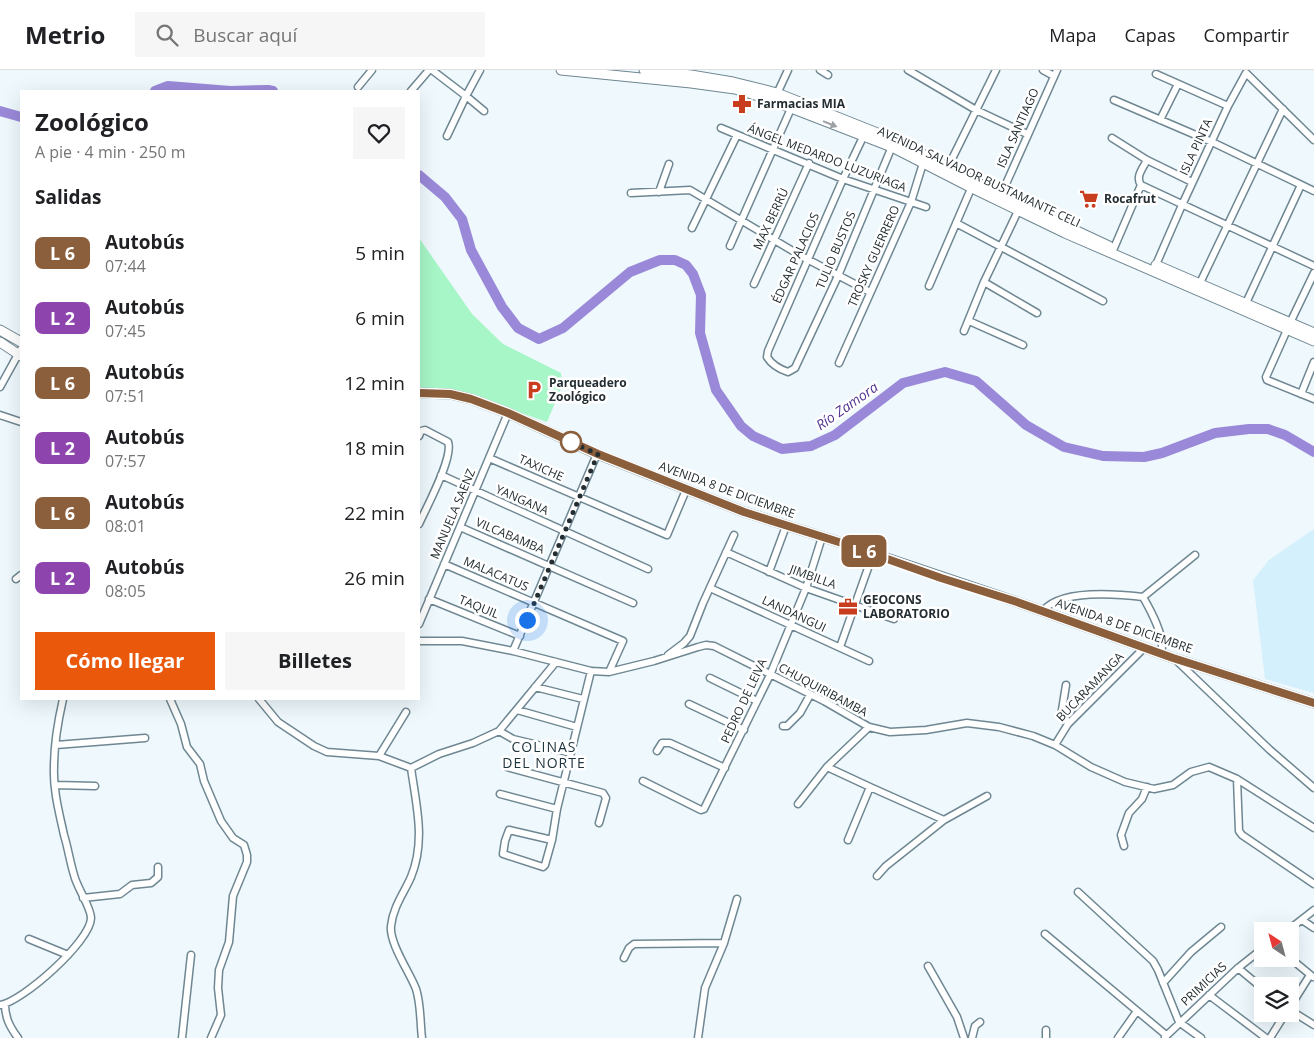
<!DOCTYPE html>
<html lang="es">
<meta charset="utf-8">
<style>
body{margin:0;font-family:"Open Sans",sans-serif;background:#f6f6f6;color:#202124;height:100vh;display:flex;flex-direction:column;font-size:19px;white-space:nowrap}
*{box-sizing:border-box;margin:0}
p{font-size:16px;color:#757577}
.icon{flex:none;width:28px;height:28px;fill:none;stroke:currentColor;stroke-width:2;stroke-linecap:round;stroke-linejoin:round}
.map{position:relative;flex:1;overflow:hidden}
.sheet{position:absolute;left:20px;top:20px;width:400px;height:610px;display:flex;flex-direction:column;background:#fff;border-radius:0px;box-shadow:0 5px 20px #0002}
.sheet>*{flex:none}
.badge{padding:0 10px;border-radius:8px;font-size:18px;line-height:32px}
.needle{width:32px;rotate:324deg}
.fabs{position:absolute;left:1254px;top:852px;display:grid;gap:10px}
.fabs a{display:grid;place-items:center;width:45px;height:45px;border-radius:0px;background:#fff;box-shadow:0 5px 20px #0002;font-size:25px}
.you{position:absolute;width:25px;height:25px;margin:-12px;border:4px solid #fff;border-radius:50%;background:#1a73e8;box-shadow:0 0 0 8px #1a73e833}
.map>.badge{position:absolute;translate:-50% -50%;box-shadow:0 0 0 2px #fff}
h2{padding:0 15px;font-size:19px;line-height:45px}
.round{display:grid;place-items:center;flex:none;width:52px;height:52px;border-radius:0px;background:#f6f6f6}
.headline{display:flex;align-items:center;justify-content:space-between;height:85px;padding:0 15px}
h1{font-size:24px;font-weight:700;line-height:38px}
.action{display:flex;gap:10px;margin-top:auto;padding:10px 15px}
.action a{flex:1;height:58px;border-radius:0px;background:#ea580c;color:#fff;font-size:20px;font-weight:700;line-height:58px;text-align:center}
.action a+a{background:#f6f6f6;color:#202124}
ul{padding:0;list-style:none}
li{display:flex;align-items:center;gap:15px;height:65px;padding:0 15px}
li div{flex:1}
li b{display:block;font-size:19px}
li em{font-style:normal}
li .badge{min-width:55px;font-weight:700;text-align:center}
header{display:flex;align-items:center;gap:30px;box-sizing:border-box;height:70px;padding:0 25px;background:#fff;border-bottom:1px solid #e0e0e0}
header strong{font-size:24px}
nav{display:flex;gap:28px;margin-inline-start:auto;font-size:18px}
.search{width:350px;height:45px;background:#f6f6f6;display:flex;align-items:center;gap:12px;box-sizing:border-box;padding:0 18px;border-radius:0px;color:#757577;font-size:19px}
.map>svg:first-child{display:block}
</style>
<header>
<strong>Metrio</strong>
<div class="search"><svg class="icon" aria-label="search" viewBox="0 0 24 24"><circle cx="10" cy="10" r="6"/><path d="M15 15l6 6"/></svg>Buscar aquí</div>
<nav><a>Mapa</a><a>Capas</a><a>Compartir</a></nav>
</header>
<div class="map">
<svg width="1314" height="968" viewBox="0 0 1314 968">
<rect width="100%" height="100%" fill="#eef8fd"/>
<path fill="#d4f0fc" d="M 1314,459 L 1314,623 L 1265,609 L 1253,510 L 1269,490 Z"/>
<path fill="#a6f6c7" d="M 419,168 L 472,244 L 503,274 L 561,303 L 562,316 L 547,352 L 459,321 L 419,318 Z"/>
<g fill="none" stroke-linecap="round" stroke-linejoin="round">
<path stroke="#9a89d8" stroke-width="10" d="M 155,21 L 168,16 L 230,21 L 268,20 L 273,21
M 0,41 L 21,47
M 419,105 L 445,127 L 462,149 L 471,180 L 502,237 L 518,258 L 539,269 L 563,258 L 630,202 L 660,190 L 675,190 L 686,195 L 693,204 L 701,225 L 700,263 L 716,320 L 741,356 L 753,366 L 782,379 L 811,376 L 835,365 L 903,313 L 945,302 L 976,311 L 1026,355 L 1064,377 L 1103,386 L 1144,387 L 1162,383 L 1215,363 L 1249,359 L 1268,359 L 1285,365 L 1314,382"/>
<g stroke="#6f8792" stroke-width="9">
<path id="minor" d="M 432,0 L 466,26 L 480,0
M 820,0 L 828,5
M 908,0 L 976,40 L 1027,64
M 1043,0 L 1054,6
M 358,17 L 372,0
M 411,21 L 429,0
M 776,26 L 788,0
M 1114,30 L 1212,72 L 1314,121
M 1228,36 L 1246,3 L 1314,70
M 1160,50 L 1178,14
M 721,58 L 843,109 L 926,137
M 447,66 L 466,26 L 484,41
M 863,67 L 843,109 L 768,281 L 767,287 C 772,295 779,299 788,302 L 795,298 L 838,206 L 893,74
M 1112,68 L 1147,90 L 1192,112
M 948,97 L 996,0
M 1141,115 C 1135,107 1143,98 1147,90
M 659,122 L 669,94
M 631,123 L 690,120 L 803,187 L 870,222
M 1001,125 L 1057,0
M 956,153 L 1103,231
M 692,158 L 737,65
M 730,176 L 793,34
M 1114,178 L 1141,115 L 1314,196
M 1155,197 L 1182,135 L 1228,36 L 1156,4
M 984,212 L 1037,243
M 1200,213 L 1283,39
M 754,214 L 809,93
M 929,216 L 973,114
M 1246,233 L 1301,115
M 969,251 L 1023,275
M 1290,253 L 1314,203
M 1287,260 L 1266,307 L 1267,310 L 1314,329
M 964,261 L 984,212 L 1018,141
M 839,293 L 911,132 L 924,90
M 0,317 L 21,279
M 1301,324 L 1314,292
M 0,345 L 21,352
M 419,366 L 421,361 L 425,360 L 448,372 C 454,387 426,438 419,454
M 489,388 L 667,465 L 686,420
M 441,405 L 648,499
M 460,457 L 633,533
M 726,482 L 806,518 L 894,549
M 444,494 L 623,571 L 609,602
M 769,502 L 786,456
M 16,509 L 21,505
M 710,518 L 869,591
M 1143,527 C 1151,541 1166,568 1161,583
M 429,529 L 520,566
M 1043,541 C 1060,519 1118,524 1143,527 L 1195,485
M 419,554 L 508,343
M 419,571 L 462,571 L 513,581 L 591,601 L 609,602 L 654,591 L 698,577 L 706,575 L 714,576 L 824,631 L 869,657 L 890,662 L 926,660 L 967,653 L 999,657 L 1033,666 L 1055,675 L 1091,697 L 1125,712 L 1154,719 L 1173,715 L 1191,702 L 1209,697 L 1237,709 L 1314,758
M 840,577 L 873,484
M 513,581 L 597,384
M 668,585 L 684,573 L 690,566 L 703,533 L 734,465
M 1176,590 L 1270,680 L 1314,718
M 710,608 L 757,631
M 1066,615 L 1062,640 L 1068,654
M 535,617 L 583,629
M 170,629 L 181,654 L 187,677 L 200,694 L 204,711 L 221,751 L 233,768 L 244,775 L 247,785 L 247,792 L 233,826 L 229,872 L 219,900 L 218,918 L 221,945 L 211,968
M 259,629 L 278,652 L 314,676 L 327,682 L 379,686 L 411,698 C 416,734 426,771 411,807 C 404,823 393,837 391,856 C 389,873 410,903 416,919 C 421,934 420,952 422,968
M 689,634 L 744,660
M 517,640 L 577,657
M 783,656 L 787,656 L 800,643 L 810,625
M 499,661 L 513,669 L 571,683
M 56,675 L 145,668
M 1055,675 L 1068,654 L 1144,578
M 657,681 L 662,673 L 670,673 L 725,698
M 379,686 L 406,642
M 507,697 L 603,723 L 606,728 L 599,753
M 827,697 L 870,717
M 411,698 L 439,684 L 473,673 L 499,661 L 556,592
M 1237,709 L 1239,761 L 1242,765 L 1314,814
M 643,711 L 701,740 L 704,739 L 770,605 L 806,518 L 822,467
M 55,715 L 95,716
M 500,724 L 557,739
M 798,734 L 827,697 L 869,657
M 552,770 L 509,760 L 505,771 L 503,784 L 543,797 L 545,795 L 552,770 L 557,739 L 591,601
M 848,770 L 870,717 L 944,750 L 987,726
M 1124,776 L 1121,765 L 1129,743 L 1142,729 L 1147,717
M 877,806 L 886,796 L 944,750
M 1078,822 L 1153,891 L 1158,900 L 1179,952 L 1201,968
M 83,828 L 120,824 L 132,815 L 151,813 L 158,807 L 158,797
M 1302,850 L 1314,858
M 1287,861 L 1314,840
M 1045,864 L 1166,965
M 29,869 L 68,885
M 624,888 L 629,878 L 634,874 L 724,873
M 1290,888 L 1313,907
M 928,896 L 957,947 L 964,968
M 1238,898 L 1262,918
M 1163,913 L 1191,882 L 1221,857
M 1209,925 L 1266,968
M 5,934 C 5,948 10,957 18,968
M 0,935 C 22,932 91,871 91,848 C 91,837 77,818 74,805 C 70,792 68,778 64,765 C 59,742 53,720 54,697 C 54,674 58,651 63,629
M 1290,937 L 1310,905
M 1290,940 L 1314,955
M 1165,967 L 1238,898 L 1262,879
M 182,968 L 191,885
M 698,968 L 705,918 L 724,873 L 737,829
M 972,968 L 975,956 L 980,952
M 1046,968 L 1046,960
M 1118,968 L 1137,941
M 1270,968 L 1285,944"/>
</g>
<g stroke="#6f8792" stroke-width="11">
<path id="secondary" d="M 561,0 L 691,13 L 735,19 L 768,29 L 892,77 L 972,118 L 1065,163 L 1314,271
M 644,0 L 691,5 L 733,12 L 777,23 L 895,70 L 1021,135 L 1109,176
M 1156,195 L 1314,263
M 0,260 L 21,272
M 0,272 L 21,286
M 419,323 L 450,324 L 471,329 L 508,343 L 597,384 L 744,442 L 842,473 L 1017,532 L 1173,588 L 1314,633"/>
</g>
<use href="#minor" stroke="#fff" stroke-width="6"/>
<use href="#secondary" stroke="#fff" stroke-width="9"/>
</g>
<defs><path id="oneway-solid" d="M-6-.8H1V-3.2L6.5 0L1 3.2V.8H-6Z" transform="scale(1.25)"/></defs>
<use fill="#9ca1a3" href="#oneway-solid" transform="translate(830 54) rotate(22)"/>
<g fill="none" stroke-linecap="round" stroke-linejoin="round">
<g stroke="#fff" stroke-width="11">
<path id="line" d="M 419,323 L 450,324 L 471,329 L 508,343 L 598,384 L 744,442 L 842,473 L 941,508 L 1017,532 L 1173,588 L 1314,633"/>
</g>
<use href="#line" stroke="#8b5e3c" stroke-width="8"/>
<path stroke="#242e32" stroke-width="5" stroke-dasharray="0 9" d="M 527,550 L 598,384 L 570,372 L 571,372"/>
</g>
<defs>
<g id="pharmacy-bare" transform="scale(1.5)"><path d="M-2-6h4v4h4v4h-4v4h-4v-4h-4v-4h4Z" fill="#c73d1d" stroke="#fff" stroke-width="2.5" paint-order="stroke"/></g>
<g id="supermarket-bare" transform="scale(1.5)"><path d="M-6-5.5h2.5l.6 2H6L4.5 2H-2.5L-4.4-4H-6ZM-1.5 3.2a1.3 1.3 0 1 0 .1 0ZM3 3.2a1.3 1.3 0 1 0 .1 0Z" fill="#c73d1d" stroke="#fff" stroke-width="2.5" paint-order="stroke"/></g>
<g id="parking-bare" transform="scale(1.5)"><path d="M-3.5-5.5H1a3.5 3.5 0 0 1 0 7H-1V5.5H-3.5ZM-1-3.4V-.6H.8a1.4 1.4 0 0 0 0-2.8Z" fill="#c73d1d" stroke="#fff" stroke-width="2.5" paint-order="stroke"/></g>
<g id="office-bare" transform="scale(1.5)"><path d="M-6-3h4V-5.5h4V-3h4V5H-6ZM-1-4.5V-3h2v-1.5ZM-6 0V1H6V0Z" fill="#c73d1d" stroke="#fff" stroke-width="2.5" paint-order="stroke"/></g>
</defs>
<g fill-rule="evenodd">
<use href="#pharmacy-bare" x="742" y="34"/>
<use href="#supermarket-bare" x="1089" y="129"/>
<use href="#parking-bare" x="534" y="320"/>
<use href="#office-bare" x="848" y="537"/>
</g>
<circle fill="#fff" stroke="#8b5e3c" stroke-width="2.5" cx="571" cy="372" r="10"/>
<g text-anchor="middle" stroke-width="5" stroke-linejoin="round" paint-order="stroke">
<g font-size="12" font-weight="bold" fill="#242e32" stroke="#fff" text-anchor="start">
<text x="757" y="38">Farmacias MIA</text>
<text x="1104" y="133">Rocafrut</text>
<text x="549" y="317">Parqueadero<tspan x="549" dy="14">Zoológico</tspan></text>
<text x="863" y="534">GEOCONS<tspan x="863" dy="14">LABORATORIO</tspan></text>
</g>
<g font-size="12" fill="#242e32" stroke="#fff">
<text transform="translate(1018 58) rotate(-66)" y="4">ISLA SANTIAGO</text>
<text transform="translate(1196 77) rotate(-65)" y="4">ISLA PINTA</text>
<text transform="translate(827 88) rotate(21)" y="4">ÁNGEL MEDARDO LUZURIAGA</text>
<text transform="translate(979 107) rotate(25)" y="4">AVENIDA SALVADOR BUSTAMANTE CELI</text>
<text transform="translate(771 149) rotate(-65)" y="4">MAX BERRÚ</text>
<text transform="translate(836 180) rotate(-67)" y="4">TULIO BUSTOS</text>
<text transform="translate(874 186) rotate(-66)" y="4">TROSKY GUERRERO</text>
<text transform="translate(796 188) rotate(-66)" y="4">ÉDGAR PALACIOS</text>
<text transform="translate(541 398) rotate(24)" y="4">TAXICHE</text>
<text transform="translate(727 420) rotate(20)" y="4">AVENIDA 8 DE DICIEMBRE</text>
<text transform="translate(522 430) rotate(24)" y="4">YANGANA</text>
<text transform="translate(453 444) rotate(-67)" y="4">MANUELA SAENZ</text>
<text transform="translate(510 466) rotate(23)" y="4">VILCABAMBA</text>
<text transform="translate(496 504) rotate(23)" y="4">MALACATUS</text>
<text transform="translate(813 507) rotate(20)" y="4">JIMBILLA</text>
<text transform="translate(479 537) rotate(22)" y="4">TAQUIL</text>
<text transform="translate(794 544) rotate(25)" y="4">LANDANGUI</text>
<text transform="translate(1124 556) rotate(19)" y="4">AVENIDA 8 DE DICIEMBRE</text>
<text transform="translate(1090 617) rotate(-46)" y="4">BUCARAMANGA</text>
<text transform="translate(823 620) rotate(28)" y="4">CHUQUIRIBAMBA</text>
<text transform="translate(744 631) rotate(-65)" y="4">PEDRO DE LEIVA</text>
<text transform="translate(1204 914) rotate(-43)" y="4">PRIMICIAS</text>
</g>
<g font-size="14" font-style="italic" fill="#513592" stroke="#fff">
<text transform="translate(847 336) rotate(-35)" y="5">Río Zamora</text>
</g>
<g font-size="14" letter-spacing="1" fill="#20363f" stroke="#fff">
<text x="544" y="682">COLINAS<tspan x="544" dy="16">DEL NORTE</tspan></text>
</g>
</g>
</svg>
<div class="fabs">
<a><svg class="needle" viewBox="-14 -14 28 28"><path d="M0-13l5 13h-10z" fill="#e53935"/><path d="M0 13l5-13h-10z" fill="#757577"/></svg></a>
<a><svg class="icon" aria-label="layers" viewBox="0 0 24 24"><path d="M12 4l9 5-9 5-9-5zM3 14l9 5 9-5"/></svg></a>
</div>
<div class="you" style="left:527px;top:550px"></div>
<b class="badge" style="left:864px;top:481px;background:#8b5e3c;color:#fff">L 6</b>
<section class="sheet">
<div class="headline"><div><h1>Zoológico</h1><p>A pie · 4 min · 250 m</p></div><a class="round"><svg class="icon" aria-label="heart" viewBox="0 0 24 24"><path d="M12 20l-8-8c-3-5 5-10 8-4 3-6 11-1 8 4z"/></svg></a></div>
<h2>Salidas</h2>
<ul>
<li><span class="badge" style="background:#8b5e3c;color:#fff">L 6</span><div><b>Autobús</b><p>07:44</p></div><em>5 min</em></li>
<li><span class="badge" style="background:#8e44ad;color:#fff">L 2</span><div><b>Autobús</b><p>07:45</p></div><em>6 min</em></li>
<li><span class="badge" style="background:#8b5e3c;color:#fff">L 6</span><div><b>Autobús</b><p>07:51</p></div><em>12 min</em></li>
<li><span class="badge" style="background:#8e44ad;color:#fff">L 2</span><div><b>Autobús</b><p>07:57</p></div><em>18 min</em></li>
<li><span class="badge" style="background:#8b5e3c;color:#fff">L 6</span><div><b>Autobús</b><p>08:01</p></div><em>22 min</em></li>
<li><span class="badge" style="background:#8e44ad;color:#fff">L 2</span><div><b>Autobús</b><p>08:05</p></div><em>26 min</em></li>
</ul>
<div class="action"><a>Cómo llegar</a><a>Billetes</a></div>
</section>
</div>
